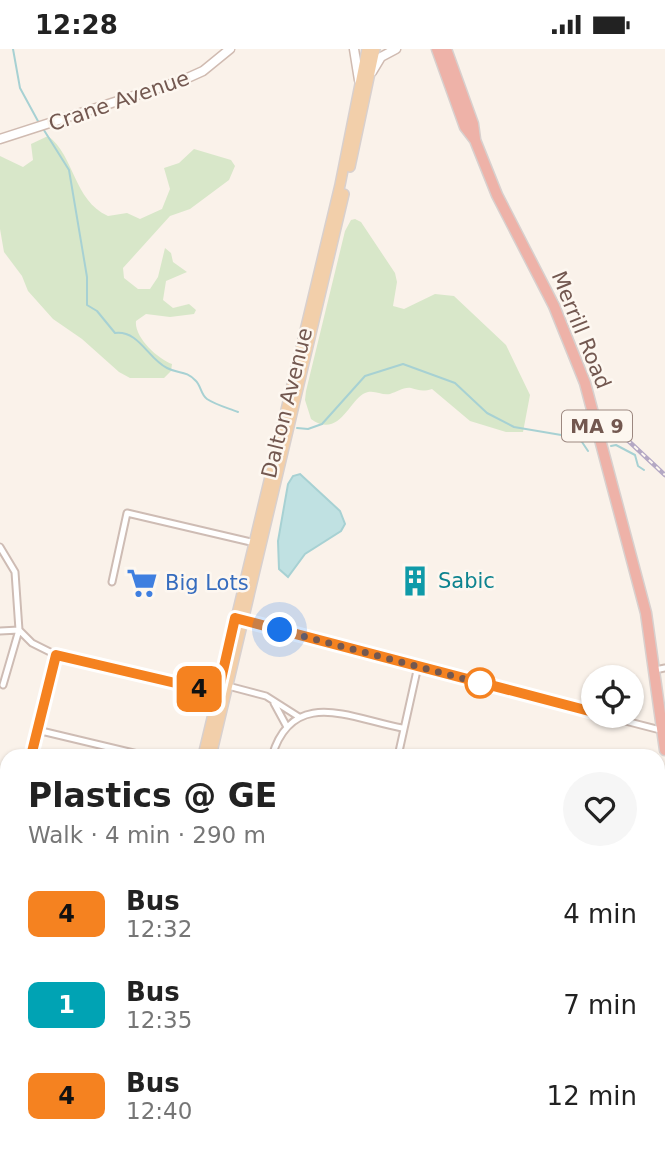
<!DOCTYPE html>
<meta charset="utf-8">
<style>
body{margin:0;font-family:"DejaVu Sans",sans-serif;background:#f6f6f6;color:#222;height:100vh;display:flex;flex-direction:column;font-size:26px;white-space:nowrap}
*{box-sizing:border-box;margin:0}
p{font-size:23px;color:#767676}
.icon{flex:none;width:38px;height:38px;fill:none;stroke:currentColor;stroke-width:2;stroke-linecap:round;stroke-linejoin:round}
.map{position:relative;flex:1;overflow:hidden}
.side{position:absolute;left:0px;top:700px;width:665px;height:406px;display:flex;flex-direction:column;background:#fff;border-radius:21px 21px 0 0;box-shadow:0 2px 5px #0004}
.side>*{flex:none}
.badge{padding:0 14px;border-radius:10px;font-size:24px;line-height:46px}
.buttons{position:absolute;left:581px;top:616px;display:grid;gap:14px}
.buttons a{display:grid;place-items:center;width:63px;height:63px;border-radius:50%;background:#fff;box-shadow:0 2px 5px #0004;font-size:35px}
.you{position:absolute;width:35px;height:35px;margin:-18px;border:5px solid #fff;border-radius:50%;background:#1a73e8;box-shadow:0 0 0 10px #1a73e833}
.map>.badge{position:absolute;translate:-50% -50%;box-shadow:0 0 0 4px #fff}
.round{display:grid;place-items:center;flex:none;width:74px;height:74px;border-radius:37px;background:#f6f6f6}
.headline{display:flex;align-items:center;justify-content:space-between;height:119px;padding:0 28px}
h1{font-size:33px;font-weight:800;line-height:52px}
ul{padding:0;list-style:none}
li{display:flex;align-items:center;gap:21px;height:91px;padding:0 28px}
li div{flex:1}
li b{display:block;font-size:26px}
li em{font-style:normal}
li .badge{min-width:77px;font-weight:700;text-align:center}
.status{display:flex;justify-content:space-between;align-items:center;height:49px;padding:0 35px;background:#fff;direction:ltr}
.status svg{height:19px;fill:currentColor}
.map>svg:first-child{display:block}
</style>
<div class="status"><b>12:28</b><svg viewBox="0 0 49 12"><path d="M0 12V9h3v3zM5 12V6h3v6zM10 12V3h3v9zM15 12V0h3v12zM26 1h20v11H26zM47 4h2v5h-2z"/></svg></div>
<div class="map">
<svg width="665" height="1106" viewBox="0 0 665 1106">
<rect width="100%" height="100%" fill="#faf2ea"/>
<path fill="#d8e7c9" d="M 48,87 C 75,107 73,151 108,167 L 127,164 L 140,170 L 162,160 L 170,140 L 164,119 L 179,114 L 194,100 L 231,111 L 235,117 L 229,131 L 190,160 L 170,167 L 123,219 L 124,229 L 138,240 L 150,240 L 158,228 L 165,199 L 171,204 L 173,213 L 187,223 L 166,232 L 163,251 L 173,259 L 189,255 L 196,261 L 194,265 L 170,268 L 146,265 L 136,272 C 134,288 158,310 172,315 L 171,322 L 164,329 L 130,329 L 119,323 L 82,290 L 53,270 L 28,242 L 22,227 L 4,203 L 0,180 L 0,107 L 23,118 L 33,111 L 31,95 Z
M 355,170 L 361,173 L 395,224 L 397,233 L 393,257 L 404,260 L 435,245 L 454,247 L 506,296 L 530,346 L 523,383 L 506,383 L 470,372 L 432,340 C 422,343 419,341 411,339 C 403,338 397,343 390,345 C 381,347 373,339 363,345 C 349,353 338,390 311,370 L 305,351 L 306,342 L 345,182 L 351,171 Z"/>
<path fill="#c0e1e2" stroke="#a7d1d3" stroke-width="2" d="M 300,425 L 340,462 L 345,475 L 341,482 L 305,505 L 288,528 L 279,520 L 278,492 L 288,435 L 293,427 Z"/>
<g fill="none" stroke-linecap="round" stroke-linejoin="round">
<path stroke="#a7d1d3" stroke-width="2" d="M 13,0 L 20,39 L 39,74
M 42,78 L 69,121 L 87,228 L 87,256 L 97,262 L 115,284 C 139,281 148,310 167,319 C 178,325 186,321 196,332 C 201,337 201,346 207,350 C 216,356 228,359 238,363
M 297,379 L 308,380 L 322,375 L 365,327 L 403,315 L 455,334 L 487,364 L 514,378 L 573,388 L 582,393 L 588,402
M 611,397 L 616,396 L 635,406 L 638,417 L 644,421"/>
<g stroke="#cebcb4" stroke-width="9">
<path id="street" d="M 0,498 L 15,523 L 19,581 L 32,594 L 56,606 L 218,644
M 112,533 L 127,464 L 255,494
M 241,570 L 593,663
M 0,582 L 19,581
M 655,621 L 665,619
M 3,636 L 19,581
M 228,637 L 266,647 L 299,668
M 274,654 L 287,678
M 606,667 L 664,682
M 37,681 L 146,707
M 31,707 L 56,606
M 272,707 C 293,637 352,670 402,679
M 398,707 L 418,617
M 0,760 L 7,762
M 0,854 L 7,856
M 0,943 L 7,945
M 0,1032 L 7,1034
M 183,1106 L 184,1099"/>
</g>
<g stroke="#d0bbb1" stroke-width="11">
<path id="secondary" d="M 354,0 L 359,31
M 372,23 L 381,8 L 396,0
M 0,90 L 183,31 L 203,22 L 230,0
M 0,837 L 7,808"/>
</g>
<g stroke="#d8d0ce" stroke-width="12">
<path id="primary" d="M 350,118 L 375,0
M 203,707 L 340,136 L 367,0
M 211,707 L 344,145
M 108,1106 L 109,1099
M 117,1106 L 118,1099"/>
</g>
<g stroke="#d8d0ce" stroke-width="13">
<path id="highway" d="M 437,0 L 465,78 L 475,91 L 497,146 L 554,257 L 585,334 L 646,564 L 665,701
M 446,0 L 473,75 L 475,90
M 658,1063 L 665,1052
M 658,1079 L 665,1068
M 630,1106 L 635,1099
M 641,1106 L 645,1099"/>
</g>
<use href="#street" stroke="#fff" stroke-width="5"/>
<use href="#secondary" stroke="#fff" stroke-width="8"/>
<use href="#primary" stroke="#f2cfaa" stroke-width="9"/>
<use href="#highway" stroke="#eeb2a8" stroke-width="10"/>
<g stroke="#b4a8c4" stroke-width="4.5">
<path id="rail" d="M 605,370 L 665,426
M 655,1106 L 665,1090"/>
</g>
<use href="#rail" stroke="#fdf7f0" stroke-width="2" stroke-dasharray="5" stroke-linecap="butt"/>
</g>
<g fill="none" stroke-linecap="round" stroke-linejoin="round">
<g stroke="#fff" stroke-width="16">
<path id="line" d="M 31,707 L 56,606 L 218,644 L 235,569 L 593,663"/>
</g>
<use href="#line" stroke="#f58220" stroke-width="10"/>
<path stroke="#735850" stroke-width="7" stroke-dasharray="0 12.6" d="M 280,581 L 480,634"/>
</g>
<defs>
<g id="building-bare" transform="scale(2.415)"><path d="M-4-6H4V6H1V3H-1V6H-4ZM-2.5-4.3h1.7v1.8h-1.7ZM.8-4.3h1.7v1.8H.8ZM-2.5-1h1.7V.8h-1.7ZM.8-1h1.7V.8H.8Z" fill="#0f9aa8" stroke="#fdf7f0" stroke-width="2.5" paint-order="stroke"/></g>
<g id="supermarket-bare" transform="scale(2.415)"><path d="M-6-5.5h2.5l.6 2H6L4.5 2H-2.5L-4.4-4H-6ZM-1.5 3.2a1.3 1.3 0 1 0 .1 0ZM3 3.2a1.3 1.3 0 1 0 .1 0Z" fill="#3f7fe0" stroke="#fdf7f0" stroke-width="2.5" paint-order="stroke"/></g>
</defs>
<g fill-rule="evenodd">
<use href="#building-bare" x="415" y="532"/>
<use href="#supermarket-bare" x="142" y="534"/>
</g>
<circle fill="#fff" stroke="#f58220" stroke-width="3.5" cx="480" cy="634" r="14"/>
<g text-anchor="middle" stroke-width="5" stroke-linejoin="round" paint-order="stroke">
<rect fill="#fdf7f0" stroke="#9c8880" stroke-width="2" x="562" y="361.5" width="70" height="31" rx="5"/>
<g font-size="19" font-weight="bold" fill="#735850">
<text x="597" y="384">MA 9</text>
</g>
<g font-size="21" fill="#735850" stroke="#fdf7f0">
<text transform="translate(119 52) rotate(-19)" y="7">Crane Avenue</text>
<text transform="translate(581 281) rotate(68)" y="7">Merrill Road</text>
<text transform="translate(287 354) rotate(-76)" y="7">Dalton Avenue</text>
</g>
<g font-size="21" fill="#0d838f" stroke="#fdf7f0" text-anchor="start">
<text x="438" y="539">Sabic</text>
</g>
<g font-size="21" fill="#366cbe" stroke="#fdf7f0" text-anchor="start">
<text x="165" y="541">Big Lots</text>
</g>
</g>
</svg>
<div class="buttons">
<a><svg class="icon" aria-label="locate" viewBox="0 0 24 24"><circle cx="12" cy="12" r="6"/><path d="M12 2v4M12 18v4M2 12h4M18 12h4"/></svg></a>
</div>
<div class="you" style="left:280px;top:581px"></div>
<b class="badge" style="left:199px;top:640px;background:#f58220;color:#111">4</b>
<section class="side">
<div class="headline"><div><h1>Plastics @ GE</h1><p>Walk · 4 min · 290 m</p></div><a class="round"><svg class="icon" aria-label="heart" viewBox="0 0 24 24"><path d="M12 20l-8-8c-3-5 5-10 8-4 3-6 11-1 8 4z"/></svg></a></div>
<ul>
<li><span class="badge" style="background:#f58220;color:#111">4</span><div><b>Bus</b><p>12:32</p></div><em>4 min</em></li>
<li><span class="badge" style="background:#00a3b4;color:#fff">1</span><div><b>Bus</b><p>12:35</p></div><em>7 min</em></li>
<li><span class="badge" style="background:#f58220;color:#111">4</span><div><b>Bus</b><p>12:40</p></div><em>12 min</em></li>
</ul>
</section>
</div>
